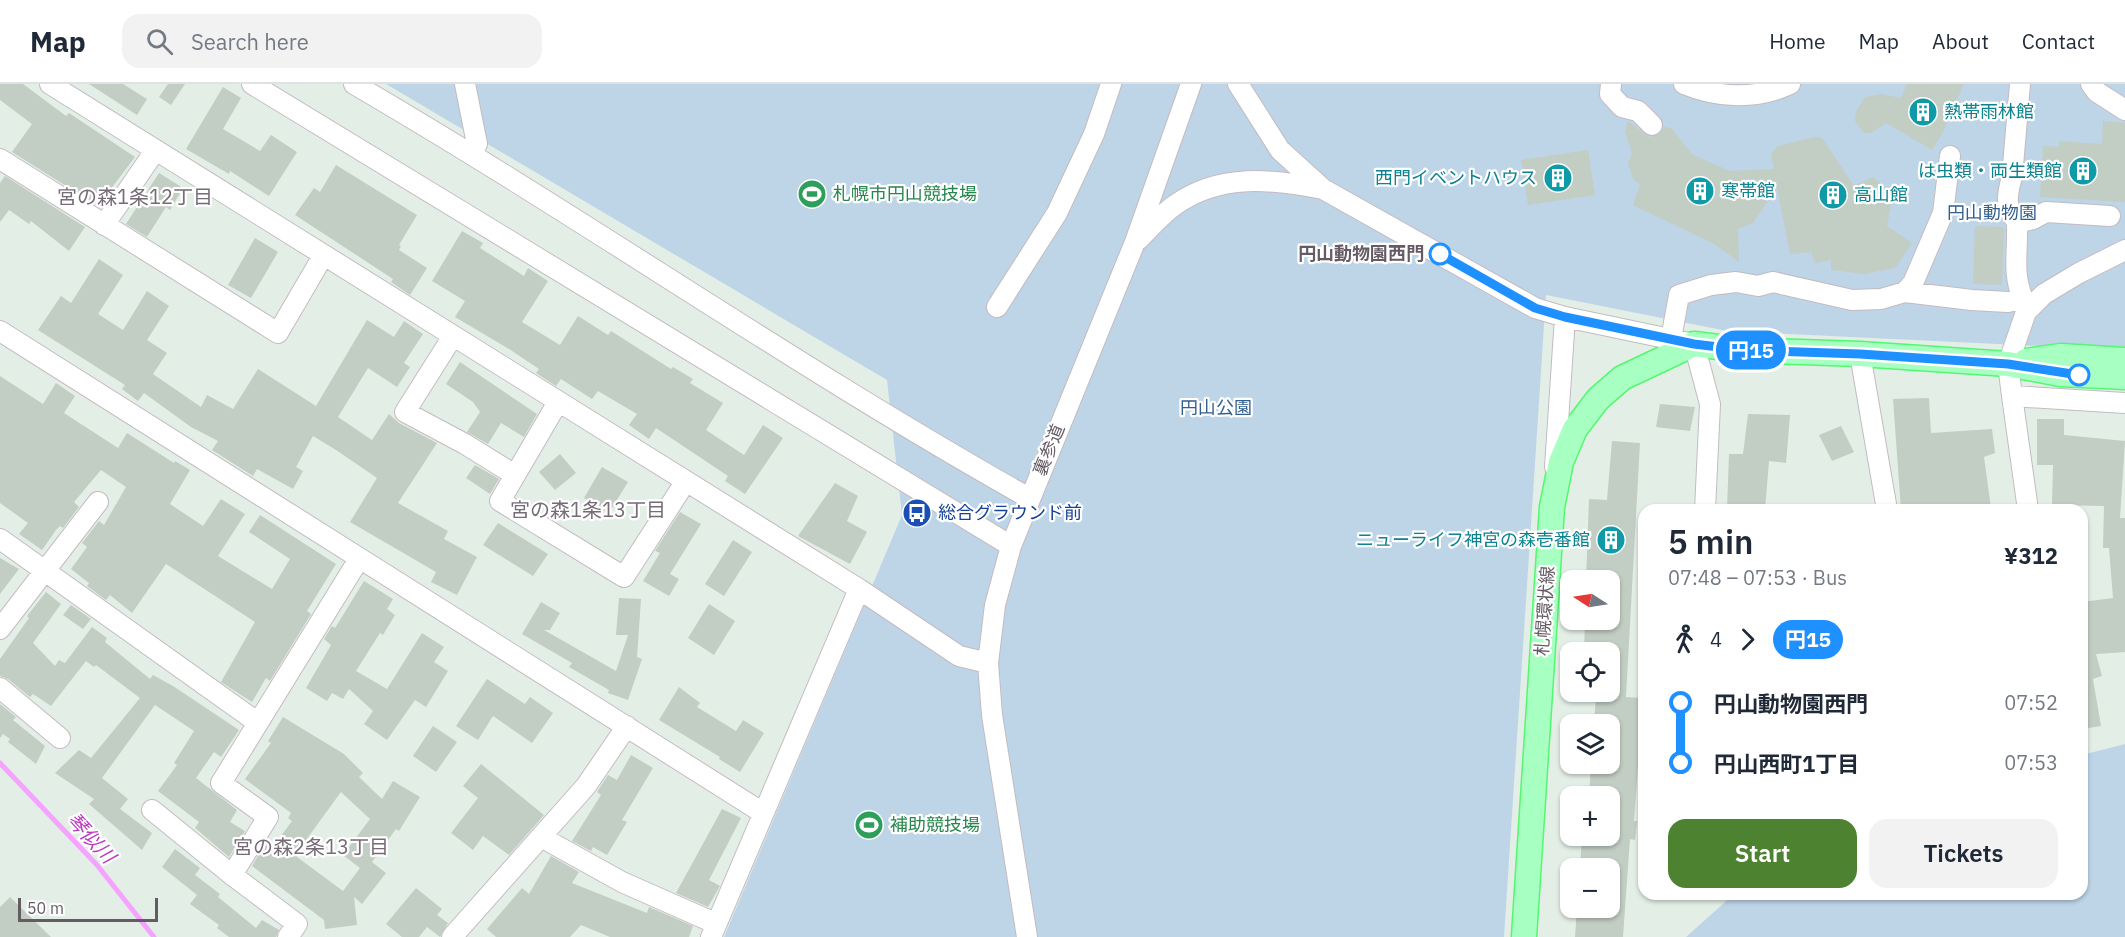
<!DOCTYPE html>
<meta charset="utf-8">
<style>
body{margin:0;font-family:"IBM Plex Sans","Noto Sans JP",sans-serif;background:#f2f2f3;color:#1f2937;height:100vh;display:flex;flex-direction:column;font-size:22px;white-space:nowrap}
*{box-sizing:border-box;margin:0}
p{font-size:20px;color:#747a83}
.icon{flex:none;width:33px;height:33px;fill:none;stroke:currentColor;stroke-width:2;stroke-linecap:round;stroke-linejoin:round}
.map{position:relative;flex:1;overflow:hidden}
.panel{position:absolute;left:1638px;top:420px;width:450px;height:396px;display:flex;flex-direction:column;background:#fff;border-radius:18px;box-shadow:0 2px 4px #0004}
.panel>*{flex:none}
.badge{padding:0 12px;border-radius:20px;font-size:21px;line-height:39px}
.needle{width:39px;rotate:282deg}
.tools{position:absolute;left:1560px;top:486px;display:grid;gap:12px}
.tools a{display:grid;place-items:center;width:60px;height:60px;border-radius:12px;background:#fff;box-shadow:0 2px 4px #0004;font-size:30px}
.scale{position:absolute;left:18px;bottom:15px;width:140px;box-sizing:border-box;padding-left:6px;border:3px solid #655b64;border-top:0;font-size:16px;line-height:21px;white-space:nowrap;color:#655b64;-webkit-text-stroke:4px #fff;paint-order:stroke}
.map>.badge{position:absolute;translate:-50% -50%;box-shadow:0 0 0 3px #fff}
.legs{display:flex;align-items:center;gap:9px;height:66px;padding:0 30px;font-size:20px}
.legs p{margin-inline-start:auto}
.summary{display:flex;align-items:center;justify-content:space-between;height:102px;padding:0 30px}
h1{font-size:33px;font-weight:600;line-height:45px}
.action{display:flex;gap:12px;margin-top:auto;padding:12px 30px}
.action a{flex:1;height:69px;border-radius:18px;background:#4d8330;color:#fff;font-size:24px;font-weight:600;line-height:69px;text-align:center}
.action a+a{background:#f2f2f3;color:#1f2937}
ul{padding:0 30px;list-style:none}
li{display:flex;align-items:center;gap:21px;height:60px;font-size:22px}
li i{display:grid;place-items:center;width:9px;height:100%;margin:0 8px;background:currentColor}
li i::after{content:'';width:15px;height:15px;margin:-8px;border:4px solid;border-radius:50%;background:#fff}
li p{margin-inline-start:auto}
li:first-child i{background:linear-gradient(#0000 50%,currentColor 0)}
li:last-child i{background:linear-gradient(currentColor 50%,#0000 0)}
header{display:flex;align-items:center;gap:36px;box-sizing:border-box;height:84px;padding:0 30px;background:#fff;border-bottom:2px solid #e0e1e3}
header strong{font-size:28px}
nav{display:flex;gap:33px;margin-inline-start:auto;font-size:21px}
.search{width:420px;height:54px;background:#f2f2f3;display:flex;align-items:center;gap:15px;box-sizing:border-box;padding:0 21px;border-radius:18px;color:#747a83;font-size:22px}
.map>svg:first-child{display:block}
</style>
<header>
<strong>Map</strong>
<div class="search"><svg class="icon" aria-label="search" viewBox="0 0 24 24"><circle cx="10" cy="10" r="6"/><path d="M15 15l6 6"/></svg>Search here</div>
<nav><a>Home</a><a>Map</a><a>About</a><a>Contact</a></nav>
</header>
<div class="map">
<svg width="2125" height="853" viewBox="0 0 2125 853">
<rect width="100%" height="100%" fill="#e3efe6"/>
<path fill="#bed5e8" d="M 386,0 L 2125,0 L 2125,266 L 1727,247 L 1546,211 L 1504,853 L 724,853 L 902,431 L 887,296 Z
M 2125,660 L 2125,853 L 1686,853 L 1734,810 L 2082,810 L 2082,671 Z"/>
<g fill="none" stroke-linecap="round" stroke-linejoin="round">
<path stroke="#f5a3ff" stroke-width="5" d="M 0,679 L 97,781 L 154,853"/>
</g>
<path fill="#c2cdc3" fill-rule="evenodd" d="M 0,0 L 23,0 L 66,32 L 69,29 L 135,73 L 98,122 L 12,68 L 32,40 L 0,16 Z
M 89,0 L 123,0 L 147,15 L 137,31 Z
M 168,0 L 185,0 L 171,21 L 159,13 Z
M 1907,0 L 1964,0 L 1942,50 L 1932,66 L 1886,39 L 1871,49 L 1864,49 L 1855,37 L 1856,28 L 1865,13 L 1882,10 L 1901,14 Z
M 223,3 L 241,14 L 223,45 L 260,67 L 271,51 L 297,68 L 269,112 L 230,87 L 229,90 L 186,65 Z
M 1628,37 L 1649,53 L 1660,50 L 1664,43 L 1671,44 L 1693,71 L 1730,87 L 1774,85 L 1771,70 L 1778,62 L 1815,53 L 1822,54 L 1854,102 L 1873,93 L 1884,102 L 1891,121 L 1887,142 L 1912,159 L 1895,184 L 1864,190 L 1831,186 L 1831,176 L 1815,179 L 1811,168 L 1790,170 L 1777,104 L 1753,139 L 1738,145 L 1739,178 L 1714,160 L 1633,121 L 1640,101 L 1634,96 L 1628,80 L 1632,68 L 1625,48 Z
M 2103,37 L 2125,39 L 2125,118 L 2040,113 L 2043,62 L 2059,63 L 2059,57 L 2102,60 Z
M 1588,66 L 1595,111 L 1528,121 L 1521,76 Z
M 336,81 L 417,131 L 399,161 L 401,162 L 399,166 L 427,184 L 410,211 L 391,198 L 393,195 L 295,131 L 314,104 L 320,108 Z
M 159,89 L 183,104 L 170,126 L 166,123 L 147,153 L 126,140 Z
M 5,92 L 85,143 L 69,167 L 31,137 L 29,140 L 9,126 L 0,138 L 0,99 Z
M 1975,142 L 2004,143 L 2002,201 L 1973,200 Z
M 462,147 L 483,159 L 480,164 L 524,192 L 528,184 L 548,197 L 522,238 L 560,261 L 578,232 L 608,251 L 611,247 L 671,285 L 673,283 L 693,295 L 690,299 L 723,319 L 706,346 L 744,371 L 763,341 L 783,354 L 745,410 L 725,397 L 728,392 L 656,344 L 649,355 L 629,341 L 637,330 L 598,307 L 592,315 L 561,295 L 556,302 L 536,289 L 539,285 L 509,265 L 455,233 L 465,217 L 432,197 Z
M 255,154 L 278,168 L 251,214 L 228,201 Z
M 99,175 L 123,191 L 98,230 L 123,246 L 147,207 L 169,222 L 147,256 L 167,269 L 153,290 L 201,323 L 207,311 L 233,325 L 258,285 L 316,322 L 367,236 L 394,253 L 404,237 L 423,250 L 404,279 L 410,283 L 397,303 L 368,284 L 338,333 L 372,356 L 389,330 L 399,339 L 437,359 L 398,419 L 448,447 L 444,455 L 477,473 L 457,511 L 431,498 L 436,488 L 350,438 L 377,394 L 336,366 L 313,352 L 296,383 L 303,387 L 293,405 L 257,385 L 253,392 L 212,366 L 218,357 L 191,343 L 144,309 L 138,317 L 122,305 L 125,301 L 38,246 L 61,212 L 71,219 Z
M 460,278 L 537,330 L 524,353 L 501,339 L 488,360 L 467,348 L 480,328 L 473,318 L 446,300 Z
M 0,292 L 43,320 L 56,299 L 75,312 L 64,329 L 118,364 L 127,349 L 174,379 L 175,377 L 190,386 L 170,420 L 203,442 L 221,415 L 245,430 L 218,472 L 272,505 L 290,475 L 249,448 L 260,431 L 336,480 L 307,527 L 311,530 L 270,597 L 266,594 L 252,618 L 221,598 L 255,538 L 166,480 L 132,529 L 110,511 L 106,516 L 87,502 L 89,499 L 71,485 L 87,463 L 82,459 L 99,437 L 104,441 L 126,403 L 101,386 L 74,418 L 79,423 L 63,444 L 60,442 L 56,446 L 42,466 L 19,450 L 28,439 L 0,419 Z
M 1929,314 L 1931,349 L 1992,345 L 1995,369 L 1984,373 L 1991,424 L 1901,426 L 1893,315 Z
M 1660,320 L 1695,323 L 1690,347 L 1656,343 Z
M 1748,330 L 1790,331 L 1786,379 L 1769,377 L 1765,426 L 1727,426 L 1729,370 L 1743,370 Z
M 2037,335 L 2064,335 L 2064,351 L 2125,357 L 2120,434 L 2125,434 L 2125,568 L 2096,570 L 2102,592 L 2093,595 L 2101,642 L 2082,645 L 2082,518 L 2113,514 L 2109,464 L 2103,464 L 2104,422 L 2052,421 L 2053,381 L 2037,381 Z
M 1841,342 L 1854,368 L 1832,377 L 1819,351 Z
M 1612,357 L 1640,359 L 1626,613 L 1643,614 L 1634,737 L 1637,737 L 1635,756 L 1630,755 L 1623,853 L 1575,853 L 1577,824 L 1610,824 L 1610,784 L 1580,784 L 1582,752 L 1610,752 L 1610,712 L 1589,712 L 1591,680 L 1610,680 L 1610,640 L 1594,640 L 1596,611 L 1610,612 L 1610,568 L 1584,568 L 1585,536 L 1610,536 L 1610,496 L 1586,496 L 1589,415 L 1607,416 Z
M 560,370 L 576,389 L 555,406 L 539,388 Z
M 475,381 L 499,395 L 490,410 L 466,394 Z
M 602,383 L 628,398 L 609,429 L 584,414 Z
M 835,399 L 858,412 L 847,437 L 867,448 L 850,480 L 798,452 Z
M 680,428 L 701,440 L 670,490 L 679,495 L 669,512 L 643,497 L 660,469 L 655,467 Z
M 498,439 L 548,470 L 533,492 L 483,461 Z
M 733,456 L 752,468 L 724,512 L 705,500 Z
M 0,474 L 19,485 L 0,510 Z
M 364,497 L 393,515 L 387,525 L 395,531 L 383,551 L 380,549 L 356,587 L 387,605 L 422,549 L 444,563 L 434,578 L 448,587 L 426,623 L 415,616 L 387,656 L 364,640 L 373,627 L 349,605 L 343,615 L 332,609 L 327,617 L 306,604 L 331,561 L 324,555 L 332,542 L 335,544 Z
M 46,508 L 61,520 L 33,559 L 55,582 L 59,576 L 65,579 L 92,543 L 107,554 L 105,558 L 150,595 L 153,591 L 173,602 L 239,646 L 221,673 L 214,668 L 196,694 L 237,726 L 230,738 L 245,747 L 229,773 L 195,744 L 199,738 L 158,707 L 177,681 L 174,679 L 194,647 L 155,621 L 102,694 L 128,715 L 120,725 L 152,749 L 142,766 L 89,720 L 94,715 L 55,689 L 79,666 L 91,674 L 140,614 L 96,581 L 94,583 L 86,577 L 51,622 L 33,610 L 30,613 L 8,595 L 0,592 L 0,575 L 29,534 L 27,532 Z
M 619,514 L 641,515 L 637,573 L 642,575 L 628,616 L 608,609 L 609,606 L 569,583 L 572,579 L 522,550 L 541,518 L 560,529 L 550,546 L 544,546 L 616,587 L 628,551 L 616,551 Z
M 709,520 L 735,537 L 714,571 L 688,554 Z
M 71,521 L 91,535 L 83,545 L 63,531 Z
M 487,595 L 525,620 L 530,613 L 553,629 L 532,659 L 493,632 L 478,656 L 456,642 Z
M 679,603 L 700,619 L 697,623 L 736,647 L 743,636 L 764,649 L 740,688 L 719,675 L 720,673 L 659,636 Z
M 0,620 L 16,633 L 13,636 L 45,662 L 36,680 L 8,658 L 10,655 L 3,650 L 0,654 Z
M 283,633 L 344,670 L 363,689 L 359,693 L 382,715 L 393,697 L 420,713 L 399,747 L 396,745 L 372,778 L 386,789 L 362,820 L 354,813 L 357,841 L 325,845 L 324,836 L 252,782 L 265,760 L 272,764 L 292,737 L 288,734 L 291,729 L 245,695 L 271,659 L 268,657 ZM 341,708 L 370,735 L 343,771 L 360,784 L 343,807 L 297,773 L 298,767 Z
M 433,642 L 457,658 L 436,688 L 413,672 Z
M 631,671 L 653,684 L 622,736 L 627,738 L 607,771 L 593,763 L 591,767 L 572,757 L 601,711 L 597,708 L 608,691 L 617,696 Z
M 481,680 L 544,731 L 509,771 L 483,752 L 473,766 L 451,749 L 478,714 L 463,702 Z
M 722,725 L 741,734 L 709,796 L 720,802 L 708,823 L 676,809 Z
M 175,765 L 200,784 L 195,791 L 220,810 L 218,813 L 256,844 L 262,836 L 279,846 L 276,853 L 229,853 L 217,844 L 219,841 L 190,820 L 197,811 L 162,783 Z
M 551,772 L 579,788 L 572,799 L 647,829 L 649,823 L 693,842 L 689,853 L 610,853 L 581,841 L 570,853 L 496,853 L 487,845 L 522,804 L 529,810 Z
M 416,804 L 442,825 L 437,831 L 448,839 L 440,853 L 427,843 L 419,853 L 402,853 L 386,840 Z
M 10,813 L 51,853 L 0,853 L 0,823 Z"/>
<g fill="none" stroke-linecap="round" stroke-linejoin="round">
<g stroke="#c3bbc2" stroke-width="22">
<path id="minor" d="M 50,0 L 859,505 L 959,572 L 988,579
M 252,0 L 1011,462
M 354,0 C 582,133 799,285 1029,414
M 465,0 L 477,60 L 472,69
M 1238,0 L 1280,66 L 1323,105 L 1535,224 L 1565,233 L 1694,260 L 1710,320 L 1705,426
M 1611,0 L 1610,10 L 1622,23 L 1638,27 L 1652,41
M 1684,0 C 1718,14 1756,16 1790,0
M 2020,0 L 2012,93 C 2009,103 2006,115 2009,125 C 2011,131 2017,135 2017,142 C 2018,168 2012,189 2023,215
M 2091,0 L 2097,8 L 2125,26
M 0,75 L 278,249 L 323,172
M 2017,139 L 2033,135 L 2046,128 L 2110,132
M 104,141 L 155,67
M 1138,156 C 1150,144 1162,130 1175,121 C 1220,89 1272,95 1323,105
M 2125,166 L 2079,189 L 2044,210 L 2026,228 L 2008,280 L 2012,312 L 2125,319
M 1905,208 L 1913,199 L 1943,129 L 1950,72
M 997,223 L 1057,129 L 1094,50 L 1111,0
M 0,247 L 763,729
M 453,252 L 405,328 L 465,360 L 515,391
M 1671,255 L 1679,211 L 1711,201 L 1736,198 L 1758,202 L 1773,198 L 1852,216 L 1881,215 L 1905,208 L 1972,216 L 2008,218 L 2023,215 L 2026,228
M 1860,270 L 1887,426
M 2012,312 L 2028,426
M 558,318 L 500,417 L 624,493 L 686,397
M 1555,383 L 1565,233
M 0,455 L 257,638
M 0,545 L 98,418
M 0,604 L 60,654
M 152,726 L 232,791
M 541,753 L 622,798 L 708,836
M 288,853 L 297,840 L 232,791 L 268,733 L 221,699 L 359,475
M 452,853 L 586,702 L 627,642
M 711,853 L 859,505
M 1027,853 L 992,631 L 988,579 L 995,521 L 1011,462 L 1135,158 L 1191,0"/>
</g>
<g stroke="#53f870" stroke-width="27">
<path id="major" d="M 2026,277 L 2061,272 L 2125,276
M 1524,853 L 1552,423 L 1561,378 L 1575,345 L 1598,315 L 1622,294 L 1694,260 L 1743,266 L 1860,270 L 2008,280 L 2060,290 L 2125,293"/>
</g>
<use href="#minor" stroke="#fff" stroke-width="20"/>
<use href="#major" stroke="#a8ffc2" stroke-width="24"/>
</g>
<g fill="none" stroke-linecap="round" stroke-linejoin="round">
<g stroke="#fff" stroke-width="14">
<path id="line-1" d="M 1440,170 L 1535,224 L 1565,233 L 1694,260 L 1743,266 L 1860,270 L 2008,280 L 2079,291"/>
</g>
<use href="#line-1" stroke="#1e90ff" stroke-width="9"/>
</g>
<defs>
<g id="building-disc" transform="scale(1.5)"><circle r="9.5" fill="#0f9aa8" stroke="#fff"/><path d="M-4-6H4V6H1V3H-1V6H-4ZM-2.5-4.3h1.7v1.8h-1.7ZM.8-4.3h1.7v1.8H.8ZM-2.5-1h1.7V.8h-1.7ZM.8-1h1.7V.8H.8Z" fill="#fff"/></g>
<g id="stadium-disc" transform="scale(1.5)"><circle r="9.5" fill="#2e9e5b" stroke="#fff"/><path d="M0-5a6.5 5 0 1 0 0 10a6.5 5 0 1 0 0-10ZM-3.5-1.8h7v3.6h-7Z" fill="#fff"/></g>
<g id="bus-disc" transform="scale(1.5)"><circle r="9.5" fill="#1a4fb4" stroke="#fff"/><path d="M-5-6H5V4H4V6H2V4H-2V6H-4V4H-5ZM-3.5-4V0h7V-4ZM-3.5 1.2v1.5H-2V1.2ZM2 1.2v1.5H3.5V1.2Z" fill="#fff"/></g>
</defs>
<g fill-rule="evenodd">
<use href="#building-disc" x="1923" y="28"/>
<use href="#building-disc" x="2083" y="87"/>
<use href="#building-disc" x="1558" y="94"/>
<use href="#building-disc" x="1700" y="107"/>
<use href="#stadium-disc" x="812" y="110"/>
<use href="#building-disc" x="1833" y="111"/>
<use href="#bus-disc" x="917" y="429"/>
<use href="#building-disc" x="1611" y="456"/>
<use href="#stadium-disc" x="869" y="741"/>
</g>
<g fill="#fff" stroke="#1e90ff" stroke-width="3">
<circle cx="1440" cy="170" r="10"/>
<circle cx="2079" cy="291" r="10"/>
</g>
<g text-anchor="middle" stroke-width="4.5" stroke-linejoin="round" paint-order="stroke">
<g font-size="18" fill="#0d838f" stroke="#fff" text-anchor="start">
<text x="1944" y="34">熱帯雨林館</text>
<text x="2062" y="93" text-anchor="end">は虫類・両生類館</text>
<text x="1537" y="100" text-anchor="end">西門イベントハウス</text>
<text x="1721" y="113">寒帯館</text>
<text x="1854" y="117">高山館</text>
<text x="1590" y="462" text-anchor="end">ニューライフ神宮の森壱番館</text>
</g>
<g font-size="18" fill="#27864d" stroke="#fff" text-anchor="start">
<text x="833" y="116">札幌市円山競技場</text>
<text x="890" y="747">補助競技場</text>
</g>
<g font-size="18" fill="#335f8c" stroke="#fff">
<text x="1992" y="135">円山動物園</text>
<text x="1216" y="330">円山公園</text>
</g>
<g font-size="18" font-weight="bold" fill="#655b64" stroke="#fff" text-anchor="end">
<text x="1424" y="176">円山動物園西門</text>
</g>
<g font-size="18" fill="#655b64" stroke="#fff">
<text transform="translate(1049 366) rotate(-68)" y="6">裏参道</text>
<text transform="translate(1545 527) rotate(-86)" y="6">札幌環状線</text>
</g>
<g font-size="18" fill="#164399" stroke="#fff" text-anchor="start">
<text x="938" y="435">総合グラウンド前</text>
</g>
<g font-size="20" fill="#766c77" stroke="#fff">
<text x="135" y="120">宮の森1条12丁目</text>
<text x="588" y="433">宮の森1条13丁目</text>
<text x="311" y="770">宮の森2条13丁目</text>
</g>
<g font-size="20" font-style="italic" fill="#bb3dbf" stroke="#fff">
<text transform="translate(91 754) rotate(47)" y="7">琴似川</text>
</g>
</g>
</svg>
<div class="tools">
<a><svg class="needle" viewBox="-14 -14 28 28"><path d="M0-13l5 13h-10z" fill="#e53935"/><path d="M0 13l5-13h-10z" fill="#747a83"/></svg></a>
<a><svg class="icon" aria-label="locate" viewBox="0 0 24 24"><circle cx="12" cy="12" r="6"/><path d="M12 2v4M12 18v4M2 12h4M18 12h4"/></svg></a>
<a><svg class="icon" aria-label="layers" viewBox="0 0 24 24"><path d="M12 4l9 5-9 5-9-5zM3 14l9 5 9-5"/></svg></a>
<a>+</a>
<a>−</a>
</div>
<div class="scale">50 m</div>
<b class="badge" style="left:1751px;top:266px;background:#1e90ff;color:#fff">円15</b>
<section class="panel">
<div class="summary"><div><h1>5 min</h1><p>07:48 – 07:53 · Bus</p></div><b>¥312</b></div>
<div class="legs"><svg class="icon" aria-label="walk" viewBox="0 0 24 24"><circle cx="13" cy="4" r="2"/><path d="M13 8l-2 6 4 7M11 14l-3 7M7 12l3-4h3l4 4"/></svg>4<svg class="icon" aria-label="forward" viewBox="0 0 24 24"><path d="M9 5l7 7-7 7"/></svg><b class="badge" style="background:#1e90ff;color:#fff">円15</b></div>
<ul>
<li><i style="color:#1e90ff"></i><b>円山動物園西門</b><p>07:52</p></li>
<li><i style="color:#1e90ff"></i><b>円山西町1丁目</b><p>07:53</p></li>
</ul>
<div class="action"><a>Start</a><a>Tickets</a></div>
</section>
</div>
